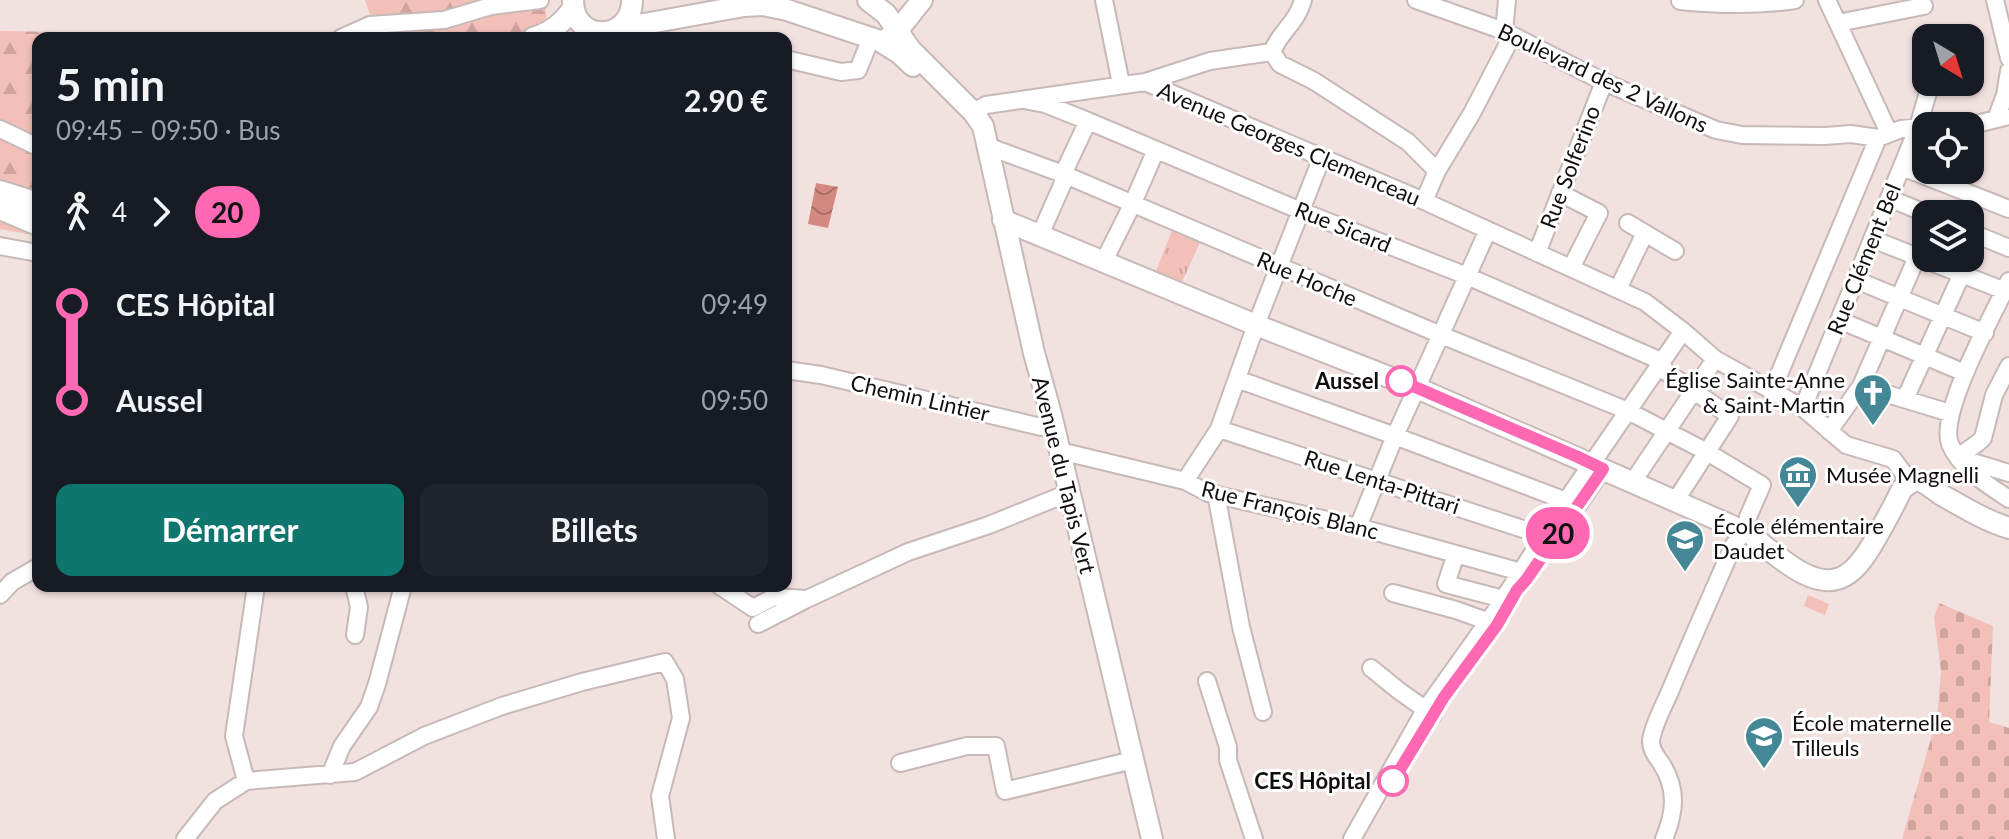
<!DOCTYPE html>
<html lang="fr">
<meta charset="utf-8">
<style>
body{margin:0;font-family:Lato,sans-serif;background:#20242c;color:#f1f3f6;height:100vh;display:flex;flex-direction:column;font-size:30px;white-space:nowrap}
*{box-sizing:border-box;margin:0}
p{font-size:26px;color:#9ea1a6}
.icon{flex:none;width:44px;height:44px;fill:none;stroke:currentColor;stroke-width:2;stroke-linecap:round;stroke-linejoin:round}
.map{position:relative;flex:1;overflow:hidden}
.panel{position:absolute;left:32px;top:32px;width:760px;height:560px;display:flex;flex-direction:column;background:#171b24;border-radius:16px;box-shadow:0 2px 6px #0004}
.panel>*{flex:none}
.badge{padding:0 16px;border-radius:26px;font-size:28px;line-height:52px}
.needle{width:52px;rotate:142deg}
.controls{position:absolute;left:1912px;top:24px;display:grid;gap:16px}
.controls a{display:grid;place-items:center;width:72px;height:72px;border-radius:16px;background:#171b24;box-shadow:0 2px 6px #0004;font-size:40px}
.map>.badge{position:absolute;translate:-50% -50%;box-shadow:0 0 0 4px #fff}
.legs{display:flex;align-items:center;gap:12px;height:88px;padding:0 24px;font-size:26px}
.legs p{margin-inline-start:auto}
.head{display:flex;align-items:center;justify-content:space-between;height:136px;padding:0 24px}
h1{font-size:44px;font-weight:700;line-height:60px}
.cta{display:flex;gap:16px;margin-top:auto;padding:16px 24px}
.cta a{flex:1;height:92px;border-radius:16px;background:#0f766e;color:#fff;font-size:32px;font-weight:700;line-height:92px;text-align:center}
.cta a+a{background:#20242c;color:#f1f3f6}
ul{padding:0 24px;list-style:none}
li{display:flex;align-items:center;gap:28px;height:96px;font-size:30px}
li i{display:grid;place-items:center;width:12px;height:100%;margin:0 10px;background:currentColor}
li i::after{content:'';width:20px;height:20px;margin:-10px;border:6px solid;border-radius:50%;background:#171b24}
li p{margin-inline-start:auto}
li:first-child i{background:linear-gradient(#0000 50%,currentColor 0)}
li:last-child i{background:linear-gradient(currentColor 50%,#0000 0)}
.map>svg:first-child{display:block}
</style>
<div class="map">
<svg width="2009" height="839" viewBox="0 0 2009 839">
<defs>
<pattern id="grass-tufts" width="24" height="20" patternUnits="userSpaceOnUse" patternTransform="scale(2)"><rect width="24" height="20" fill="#f2c0b9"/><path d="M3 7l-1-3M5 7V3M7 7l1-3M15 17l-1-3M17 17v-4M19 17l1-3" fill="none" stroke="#cfa49e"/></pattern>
<pattern id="forest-firs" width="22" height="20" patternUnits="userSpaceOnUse" patternTransform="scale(2)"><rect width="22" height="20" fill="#f2c0b9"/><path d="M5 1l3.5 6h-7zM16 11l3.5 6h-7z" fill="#cfa49e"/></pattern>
<pattern id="cemetery-stones" width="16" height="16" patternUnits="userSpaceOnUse" patternTransform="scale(2)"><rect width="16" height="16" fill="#f2c0b9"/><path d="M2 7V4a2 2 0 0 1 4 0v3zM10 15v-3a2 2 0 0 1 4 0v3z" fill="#cfa49e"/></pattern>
<pattern id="water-waves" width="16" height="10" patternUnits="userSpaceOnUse" patternTransform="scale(2)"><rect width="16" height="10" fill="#d48980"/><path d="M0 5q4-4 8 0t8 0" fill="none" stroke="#ab6e67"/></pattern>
</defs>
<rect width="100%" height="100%" fill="#f1e2e0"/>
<path fill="url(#grass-tufts)" d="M 1173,228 L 1201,240 L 1182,282 L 1156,271 Z
M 1808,595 L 1829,604 L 1825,615 L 1804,606 Z"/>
<path fill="url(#forest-firs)" d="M 365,0 L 545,0 L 548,38 L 378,38 Z
M 0,31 L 61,32 L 70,38 L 38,38 L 38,236 L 0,229 Z"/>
<path fill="url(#cemetery-stones)" d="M 1939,603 L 1993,626 L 1989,722 L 2009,728 L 2009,839 L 1902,839 L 1937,718 L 1941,671 L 1934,617 Z"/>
<path fill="url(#water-waves)" d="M 816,183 L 838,187 L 828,228 L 808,224 Z"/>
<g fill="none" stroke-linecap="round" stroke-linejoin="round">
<g stroke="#c7b9b7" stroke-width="20">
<path id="minor" d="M 1104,0 L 1121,84
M 1416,0 L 1504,31 L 1604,82 L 1716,130 L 1742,135 L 1825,136 L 1851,134 L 1878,138 L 1901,129 L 1922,127
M 1827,0 L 1889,133
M 1995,0 L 2009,58
M 1680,1 C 1719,5 1756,6 1795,0
M 1838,23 L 1924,6
M 1504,31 L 1507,0
M 341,38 L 370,25 L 444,20 L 491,6 L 540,0
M 1272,52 L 1280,64 L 1314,81 L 1408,142 L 1437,171
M 1272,52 C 1280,31 1297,23 1303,0
M 786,59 L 841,72 L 858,70 L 871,38
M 1145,82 L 1210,61 L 1272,52
M 1029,101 L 1045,104 L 1088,121 L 1301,211 L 1467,276 L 1661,361 L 1665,371 L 1730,416 L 1676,500
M 973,112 L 986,105 L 1145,82 L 1424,201 L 1645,302 L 1683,331 L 1715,359 L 1803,408 L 1846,445 L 1893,459 L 1910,482
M 1996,119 L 2005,95 L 2009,71
M 1968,126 L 2005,117
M 0,129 L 38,147
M 987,146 L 1063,174 L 1441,335 L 1628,411 L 1707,452 L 1762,485 L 1748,517
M 1902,167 L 2009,209
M 1560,193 L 1599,213 L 1571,268
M 1889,198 L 1927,214
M 1424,201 L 1437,171 L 1472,113 L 1512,36
M 1628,223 L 1675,251
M 1970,232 L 2009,248
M 1040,235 L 1063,183 L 1063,174 L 1088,121
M 1872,239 L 2005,291
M 0,246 L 38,253
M 1537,253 L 1604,82
M 1104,261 L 1132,205 L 1156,150
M 1856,280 L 1985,333
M 2009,281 C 1994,313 1938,413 1950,444 C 1959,467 1989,486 2009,499
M 1618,289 L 1645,233
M 1839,320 L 1965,373
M 786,370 L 821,375 L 1041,427 L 1054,427
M 1237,379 L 1395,436 L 1566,501
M 1861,386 L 1926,236
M 1772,391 L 1878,138
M 1905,399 L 1969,258
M 1803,408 L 1918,127 L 1931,82
M 1219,429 L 1544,536
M 1829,431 L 1861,386 L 1950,413
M 1060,451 L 1185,481 L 1208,493 L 1358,527 L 1521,572
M 1959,457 C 1967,449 1976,446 1983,438 L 1994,395 L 2009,366
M 1969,469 L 1976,463 L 2009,473
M 1185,481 L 1219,429 L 1256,325 L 1322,157
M 1632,483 L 1715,359
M 1216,494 L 1241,627 L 1263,712
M 1358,527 L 1395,436 L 1488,230
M 1551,544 L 1603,469
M 1456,554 L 1446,584 L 1503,599
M 354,586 L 359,607 L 355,635
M 720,586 L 753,608 L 774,597 L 807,599 L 908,552 L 989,525 L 1068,493
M 1393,593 L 1456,610 L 1495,624
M 0,595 L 12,582 L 38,567
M 758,624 L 805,600
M 1371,668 L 1398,690 L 1433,715
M 1207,681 L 1228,747 L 1228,760 L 1254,839
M 900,763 L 967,746 L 996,746 L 1005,791 L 1133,760
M 330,775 L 342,746 L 369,707 L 377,684 L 403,586
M 246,781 L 234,736 L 256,586
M 185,839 L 215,801 L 246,781 L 355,772 L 424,736 L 502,706 L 582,682 L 665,662 L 675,679 L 681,718 L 660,796 L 666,839
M 1352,839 L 1425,710 L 1497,609 L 1566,501 L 1683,331
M 1664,839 C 1675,812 1678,789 1661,763 C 1656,756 1651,750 1651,741 C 1653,724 1665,704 1671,689 C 1691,641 1712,594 1733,546 L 1739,538"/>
</g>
<g stroke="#c7b9b7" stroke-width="24">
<path id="major" d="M 573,0 C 573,44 632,42 632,0
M 868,0 L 886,14 L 910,49 L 973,112 L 983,126 L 1034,353 L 1051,414 L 1152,839
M 621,26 L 644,24 L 744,6 L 763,5 L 787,10 L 880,41 L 899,53 L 913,66
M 533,38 C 551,32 562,24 573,8
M 888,38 L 898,30 L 922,0
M 0,191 L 38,203
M 0,209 L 38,225
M 1003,220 L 1256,325 L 1417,388 L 1739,529
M 1754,537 C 1764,547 1776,555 1788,564 C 1831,594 1852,581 1876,538 C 1885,522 1894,506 1902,489 C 1907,485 1912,480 1919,481 C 1926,482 1934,490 1940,494 C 1963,507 1984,520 2009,528"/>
</g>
<use href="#minor" stroke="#fff" stroke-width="16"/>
<use href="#major" stroke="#fff" stroke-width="20"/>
</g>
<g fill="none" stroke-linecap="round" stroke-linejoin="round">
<g stroke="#fff" stroke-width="18">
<path id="line-1" d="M 1393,781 L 1444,697 L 1497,625 L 1517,590 L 1526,580 L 1603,469 L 1578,457 L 1401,381"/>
</g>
<use href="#line-1" stroke="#ff69b4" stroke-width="12"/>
</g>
<defs>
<g id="church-pin" transform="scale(2)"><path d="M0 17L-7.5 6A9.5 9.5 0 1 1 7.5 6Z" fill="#448897" stroke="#fff"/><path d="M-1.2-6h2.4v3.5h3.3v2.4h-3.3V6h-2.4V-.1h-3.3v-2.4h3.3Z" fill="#fff"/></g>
<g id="museum-pin" transform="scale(2)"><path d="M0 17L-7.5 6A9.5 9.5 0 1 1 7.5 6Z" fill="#448897" stroke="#fff"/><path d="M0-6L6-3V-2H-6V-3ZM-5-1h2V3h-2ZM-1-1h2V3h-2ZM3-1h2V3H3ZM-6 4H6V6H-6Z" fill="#fff"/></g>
<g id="school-pin" transform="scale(2)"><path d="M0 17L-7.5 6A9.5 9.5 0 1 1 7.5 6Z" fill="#448897" stroke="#fff"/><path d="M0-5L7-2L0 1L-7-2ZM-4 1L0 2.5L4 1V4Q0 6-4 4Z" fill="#fff"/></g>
</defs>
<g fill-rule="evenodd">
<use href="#church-pin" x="1873" y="393"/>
<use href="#museum-pin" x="1798" y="475"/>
<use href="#school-pin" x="1685" y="539"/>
<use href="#school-pin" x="1764" y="736"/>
</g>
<g fill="#fff" stroke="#ff69b4" stroke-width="4">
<circle cx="1401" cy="381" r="14"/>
<circle cx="1393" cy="781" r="14"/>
</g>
<g text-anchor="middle" stroke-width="6" stroke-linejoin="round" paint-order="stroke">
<g font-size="22" fill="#130e0e" stroke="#fff">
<text transform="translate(1603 78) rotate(25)" y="8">Boulevard des 2 Vallons</text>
<text transform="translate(1289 144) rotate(23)" y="8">Avenue Georges Clemenceau</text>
<text transform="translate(1570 167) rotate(-69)" y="8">Rue Solferino</text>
<text transform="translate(1343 227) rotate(22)" y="8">Rue Sicard</text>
<text transform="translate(1864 259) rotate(-68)" y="8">Rue Clément Bel</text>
<text transform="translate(1307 279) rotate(23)" y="8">Rue Hoche</text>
<text transform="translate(920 398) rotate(13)" y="8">Chemin Lintier</text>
<text transform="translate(1064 475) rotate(76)" y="8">Avenue du Tapis Vert</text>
<text transform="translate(1382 482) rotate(18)" y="8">Rue Lenta-Pittari</text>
<text transform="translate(1290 510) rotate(14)" y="8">Rue François Blanc</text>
</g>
<g font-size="22" fill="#130e0e" stroke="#fff" text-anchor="start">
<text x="1845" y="388" text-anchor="end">Église Sainte-Anne<tspan x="1845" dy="25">&amp; Saint-Martin</tspan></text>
<text x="1826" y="483">Musée Magnelli</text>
<text x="1713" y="534">École élémentaire<tspan x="1713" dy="25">Daudet</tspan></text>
<text x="1792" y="731">École maternelle<tspan x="1792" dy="25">Tilleuls</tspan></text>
</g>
<g font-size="22" font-weight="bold" fill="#130e0e" stroke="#fff" text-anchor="end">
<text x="1379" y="389">Aussel</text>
<text x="1371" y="789">CES Hôpital</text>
</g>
</g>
</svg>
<div class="controls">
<a><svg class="needle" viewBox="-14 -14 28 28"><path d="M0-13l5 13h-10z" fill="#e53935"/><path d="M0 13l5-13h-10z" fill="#9ea1a6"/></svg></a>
<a><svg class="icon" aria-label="locate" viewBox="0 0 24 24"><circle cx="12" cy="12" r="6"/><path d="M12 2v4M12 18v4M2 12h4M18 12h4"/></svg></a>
<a><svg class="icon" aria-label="layers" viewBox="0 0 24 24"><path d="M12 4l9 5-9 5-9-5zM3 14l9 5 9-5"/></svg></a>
</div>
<b class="badge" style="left:1558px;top:533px;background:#ff69b4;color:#111">20</b>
<section class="panel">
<div class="head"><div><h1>5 min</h1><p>09:45 – 09:50 · Bus</p></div><b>2.90 €</b></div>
<div class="legs"><svg class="icon" aria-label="walk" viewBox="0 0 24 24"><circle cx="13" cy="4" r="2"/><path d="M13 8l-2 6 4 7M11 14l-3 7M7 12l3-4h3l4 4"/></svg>4<svg class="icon" aria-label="forward" viewBox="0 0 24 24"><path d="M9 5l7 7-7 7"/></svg><b class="badge" style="background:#ff69b4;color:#111">20</b></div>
<ul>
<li><i style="color:#ff69b4"></i><b>CES Hôpital</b><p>09:49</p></li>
<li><i style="color:#ff69b4"></i><b>Aussel</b><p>09:50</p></li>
</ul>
<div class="cta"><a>Démarrer</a><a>Billets</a></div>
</section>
</div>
